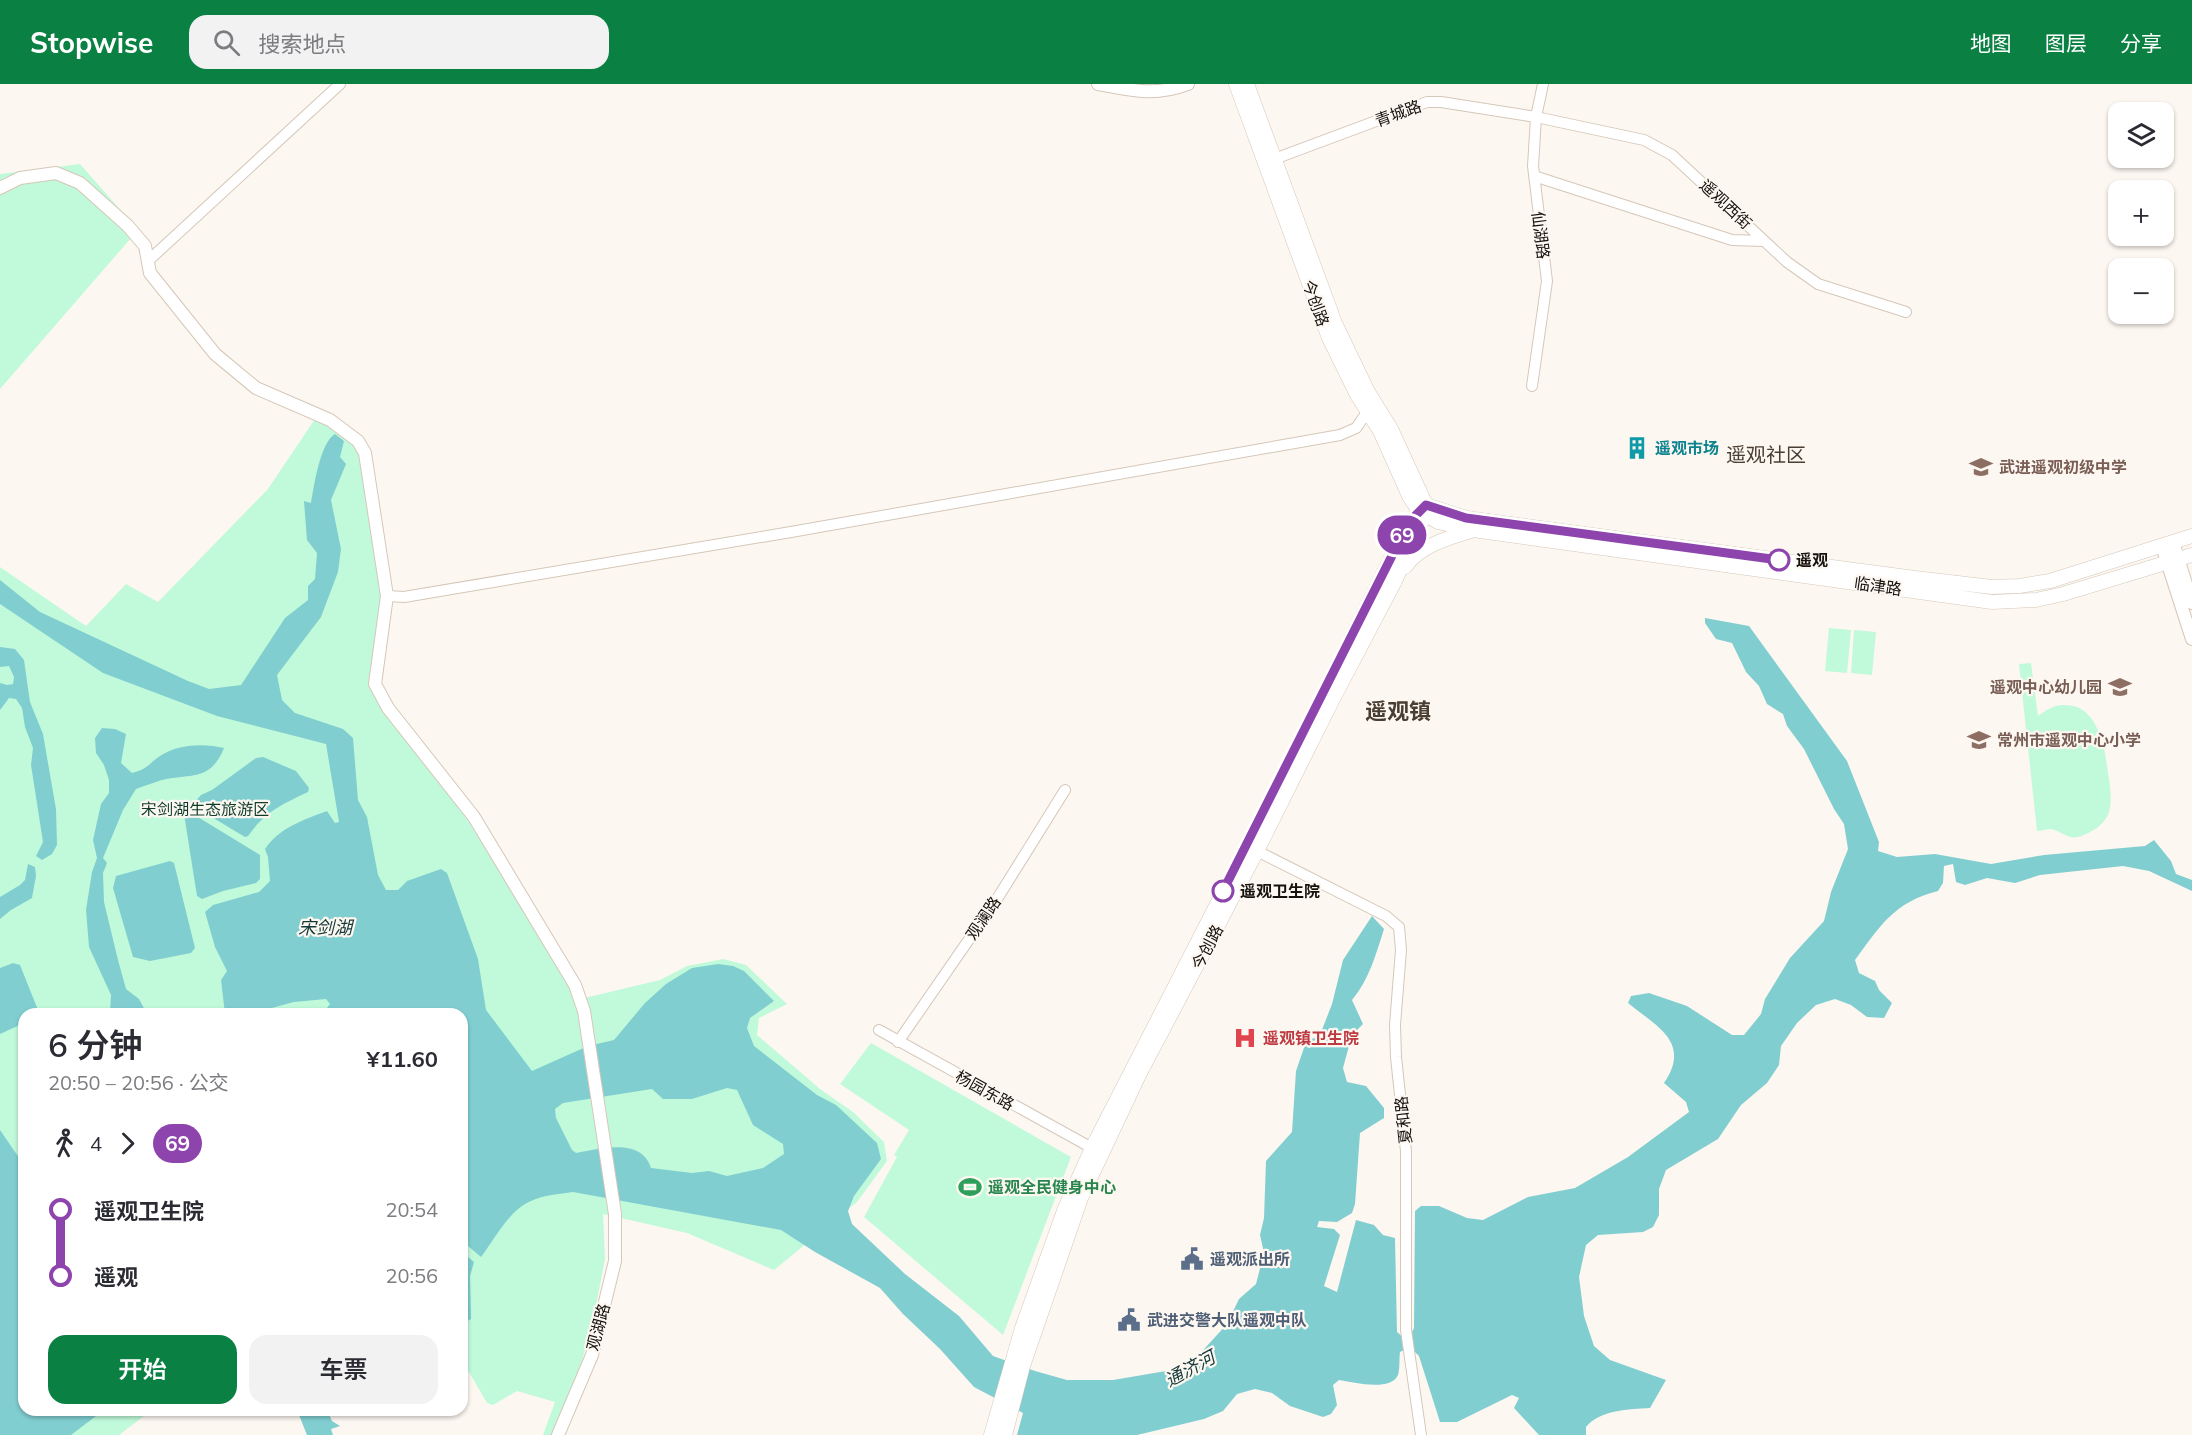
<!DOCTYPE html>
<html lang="zh">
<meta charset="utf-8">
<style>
body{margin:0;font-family:Mulish,"Noto Sans SC",sans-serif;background:#f2f2f3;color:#2b2b33;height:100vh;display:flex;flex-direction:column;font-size:22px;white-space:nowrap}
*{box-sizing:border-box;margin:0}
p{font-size:20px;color:#7c7c81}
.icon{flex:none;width:33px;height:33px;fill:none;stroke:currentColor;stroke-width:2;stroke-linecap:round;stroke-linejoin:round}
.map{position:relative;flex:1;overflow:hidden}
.details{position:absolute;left:18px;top:924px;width:450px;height:408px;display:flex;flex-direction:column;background:#fff;border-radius:18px;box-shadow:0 2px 4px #0004}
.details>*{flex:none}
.badge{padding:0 12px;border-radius:20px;font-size:21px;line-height:39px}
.controls{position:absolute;left:2108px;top:18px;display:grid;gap:12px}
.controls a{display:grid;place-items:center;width:66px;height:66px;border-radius:12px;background:#fff;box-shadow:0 2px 4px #0004;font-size:30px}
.map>.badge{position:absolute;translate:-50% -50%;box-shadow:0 0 0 3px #fff}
.legs{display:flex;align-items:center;gap:9px;height:66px;padding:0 30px;font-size:20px}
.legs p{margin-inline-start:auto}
.head{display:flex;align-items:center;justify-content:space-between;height:102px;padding:0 30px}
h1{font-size:33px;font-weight:600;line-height:45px}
.cta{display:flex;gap:12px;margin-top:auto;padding:12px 30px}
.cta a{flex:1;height:69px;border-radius:18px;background:#0b8043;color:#fff;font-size:24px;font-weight:600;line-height:69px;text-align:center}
.cta a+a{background:#f2f2f3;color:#2b2b33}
ul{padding:0 30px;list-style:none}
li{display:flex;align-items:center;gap:21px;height:66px;font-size:22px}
li i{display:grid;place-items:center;width:9px;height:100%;margin:0 8px;background:currentColor}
li i::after{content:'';width:15px;height:15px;margin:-8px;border:4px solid;border-radius:50%;background:#fff}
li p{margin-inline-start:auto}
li:first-child i{background:linear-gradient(#0000 50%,currentColor 0)}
li:last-child i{background:linear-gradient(currentColor 50%,#0000 0)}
header{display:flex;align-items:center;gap:36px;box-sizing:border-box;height:84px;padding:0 30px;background:#0b8043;color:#fff}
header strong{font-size:28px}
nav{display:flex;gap:33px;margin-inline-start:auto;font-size:21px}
.search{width:420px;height:54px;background:#f2f2f3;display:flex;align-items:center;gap:15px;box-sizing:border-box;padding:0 21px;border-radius:18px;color:#7c7c81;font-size:22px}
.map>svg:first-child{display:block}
</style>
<header>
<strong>Stopwise</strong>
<div class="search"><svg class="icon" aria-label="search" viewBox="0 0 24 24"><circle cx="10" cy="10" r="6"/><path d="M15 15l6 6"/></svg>搜索地点</div>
<nav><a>地图</a><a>图层</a><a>分享</a></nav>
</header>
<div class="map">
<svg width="2192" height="1351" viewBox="0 0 2192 1351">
<rect width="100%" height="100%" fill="#fdf7f1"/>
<path fill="#c1fada" d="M 80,80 L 138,146 L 0,305 L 0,90 Z
M 315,335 L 353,357 L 363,378 L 381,514 L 368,601 L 467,735 L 580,915 L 660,896 L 687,882 L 723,875 L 746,881 L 787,920 L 759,934 L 757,951 L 820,1005 L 853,1028 L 884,1058 L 887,1077 L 857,1118 L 774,1186 L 687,1149 L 603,1130 L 605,1175 L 595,1227 L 582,1277 L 554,1351 L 543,1351 L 555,1318 L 517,1307 L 493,1321 L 487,1319 L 462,1276 L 462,930 L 24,930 L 24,1326 L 152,1326 L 119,1351 L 0,1351 L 0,483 L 86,542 L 126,500 L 158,518 L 268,405 Z
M 1829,544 L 1851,546 L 1847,589 L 1825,587 Z
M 1854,546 L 1876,548 L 1872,591 L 1851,589 Z
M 2031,579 L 2038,632 C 2045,627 2053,621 2063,621 C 2095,619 2104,657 2107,682 C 2109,697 2113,712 2109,728 C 2106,738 2096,746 2086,750 C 2069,759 2065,748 2051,745 C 2047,745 2041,747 2037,747 L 2019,580 Z
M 871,959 L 1071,1073 L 1003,1251 L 864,1133 L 897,1073 L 894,1071 L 909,1046 L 840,1000 Z"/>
<path fill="#81ced0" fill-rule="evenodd" d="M 335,350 L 344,357 L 340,373 L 346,380 L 331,416 L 341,465 L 338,488 L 321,533 L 277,591 L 282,616 L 295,629 L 343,645 L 353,654 L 358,716 L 367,733 L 378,791 L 386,806 L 398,806 L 407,797 L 441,785 L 447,789 L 478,875 L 486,926 L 532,987 L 588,962 L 614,956 L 645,919 L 666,900 L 692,884 L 718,880 L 733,882 L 744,887 L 774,917 L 750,934 L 747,944 L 754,962 L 817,1011 L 836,1021 L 877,1059 L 881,1075 L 854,1112 L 848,1127 L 852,1140 L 905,1190 L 959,1232 L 993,1272 L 1035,1287 L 1067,1296 L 1113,1296 L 1166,1287 L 1195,1275 L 1227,1240 L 1239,1215 L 1256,1200 L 1264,1169 L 1260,1151 L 1264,1134 L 1266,1077 L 1292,1048 L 1296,987 L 1306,958 L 1320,951 L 1332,920 L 1343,876 L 1372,832 L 1384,845 C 1376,870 1369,896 1352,916 L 1363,940 L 1352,951 L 1343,984 L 1347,998 L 1366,1002 L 1384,1024 L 1384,1034 L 1360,1049 L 1355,1120 L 1352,1129 L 1337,1138 L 1319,1137 L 1317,1143 L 1334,1145 L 1340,1151 L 1324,1202 L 1337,1208 L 1356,1136 L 1374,1141 L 1383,1151 L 1395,1154 L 1397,1248 L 1404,1254 L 1410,1252 L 1414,1244 L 1415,1127 L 1421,1122 L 1439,1122 L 1467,1134 L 1483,1136 L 1528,1113 L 1575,1104 L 1628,1073 L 1689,1028 L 1686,1018 L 1664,999 C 1692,958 1656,942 1628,919 L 1631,912 L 1649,909 L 1687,922 L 1732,951 L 1744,951 L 1761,930 L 1765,915 L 1790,874 L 1824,837 L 1831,808 L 1848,765 L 1844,740 L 1834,725 L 1804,665 L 1787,642 L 1783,630 L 1767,620 L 1759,602 L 1746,588 L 1732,559 L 1716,555 L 1705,539 L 1705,534 L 1749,542 L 1847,677 L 1879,758 L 1878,767 L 1897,773 L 1935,770 L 1991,780 L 2044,771 L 2145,762 L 2154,756 L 2171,777 L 2176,790 L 2192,796 L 2192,807 L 2149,787 L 2123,782 L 2040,791 L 2015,799 L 1987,794 L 1965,801 L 1956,798 L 1953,780 L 1944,782 L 1943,799 L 1938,807 C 1894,818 1880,842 1855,876 L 1859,889 L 1875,897 L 1879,906 L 1892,919 L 1884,934 L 1867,933 L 1851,921 L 1835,915 L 1816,921 L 1797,939 L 1781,962 L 1779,981 L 1767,999 L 1741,1021 L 1718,1055 L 1666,1086 L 1659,1105 L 1659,1131 L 1653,1143 L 1643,1148 L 1598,1151 L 1586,1161 L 1579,1193 L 1584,1232 L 1594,1262 L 1610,1276 L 1666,1296 L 1650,1324 C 1629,1325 1600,1326 1586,1343 L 1586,1351 L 1539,1351 L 1514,1324 L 1519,1314 L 1512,1311 L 1457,1338 L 1440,1338 L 1419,1272 L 1414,1267 L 1404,1266 L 1400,1268 C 1399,1275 1400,1285 1398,1291 C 1391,1308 1352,1298 1339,1296 L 1333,1301 L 1337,1321 L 1331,1330 L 1323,1333 L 1290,1322 L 1272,1309 L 1255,1305 L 1237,1310 L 1223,1327 L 1204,1335 L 1137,1351 L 1017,1351 L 1023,1329 L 974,1303 L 940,1265 L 903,1230 L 880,1204 L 815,1168 L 781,1146 L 573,1108 C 559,1110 544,1111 531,1117 C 509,1126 495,1155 481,1173 L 462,1157 L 462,930 L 298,930 L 327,924 L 330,920 L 326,915 L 294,918 L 249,930 L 225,930 L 221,896 L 227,887 L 215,863 L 205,828 L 213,821 L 259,808 L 270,797 L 268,773 L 265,765 C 279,744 303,736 327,727 L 335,739 L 339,738 L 326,660 L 217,632 L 103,589 L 0,520 L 0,496 L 40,528 L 188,597 L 209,605 L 241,601 L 285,534 L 308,516 L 308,502 L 315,495 L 317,469 L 307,456 L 304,417 L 311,419 C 314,402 320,359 335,350 ZM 727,1004 L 737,1006 L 753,1041 L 783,1060 L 784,1070 L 763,1084 L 727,1092 L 709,1087 L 692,1089 L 651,1084 C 641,1053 601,1065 576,1069 L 572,1066 L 556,1034 L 555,1025 L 563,1019 L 652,1005 L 663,1015 L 692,1015 Z
M 0,563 L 15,565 L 24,576 L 30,618 L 43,650 L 56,725 L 57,761 L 52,770 L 42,776 L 36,772 L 43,758 L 31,681 L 33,664 L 25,643 L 22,624 L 16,615 L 9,614 L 0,626 L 0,599 L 7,601 L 13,600 L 14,593 L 9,582 L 0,583 Z
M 102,644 L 115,645 L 126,650 L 121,679 L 132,689 C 149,684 147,681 160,672 C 177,660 205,659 224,664 C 210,698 192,689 162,696 C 153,699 144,702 136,705 L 123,726 L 103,774 L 107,779 L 103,789 L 104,818 L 118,876 L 126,905 L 139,915 L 147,930 L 110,930 L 111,911 L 89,863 L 86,826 L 92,788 L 97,774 L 93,756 L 101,720 L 109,709 L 109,696 L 104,681 L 96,669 L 95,654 Z
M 263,673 L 296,687 L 309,704 L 308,708 C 281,721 266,727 248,752 L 245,753 L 195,723 L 193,720 L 201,711 L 212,706 L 256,674 Z
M 188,727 L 260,771 L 260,795 L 256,799 L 223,807 L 202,815 L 197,812 L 184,730 Z
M 170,777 L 174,779 L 195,864 L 191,869 L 150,877 L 133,873 L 113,804 L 116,792 Z
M 28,780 L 35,783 L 36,792 L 32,814 L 11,826 L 0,835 L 0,813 L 20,801 L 25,796 Z
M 13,879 L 20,881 L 38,926 L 36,930 L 24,930 L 24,939 L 0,950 L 0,884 Z
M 0,1046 L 24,1081 L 24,1326 L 104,1326 L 71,1351 L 0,1351 Z
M 462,1168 L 474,1178 L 470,1192 L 471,1235 L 462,1240 Z
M 297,1326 L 327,1326 L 332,1337 L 340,1342 L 331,1345 L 333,1351 L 307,1351 Z"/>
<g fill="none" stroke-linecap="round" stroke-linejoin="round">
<g stroke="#d5c7b9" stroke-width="12">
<path id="minor" d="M 1269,77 L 1427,18 L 1441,18 L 1536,33 L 1644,56 L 1672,71 L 1787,178 L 1818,200 L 1906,228
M 1534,92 L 1732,156 L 1764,157
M 148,177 L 340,0
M 1532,302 L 1547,197 L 1533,82 L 1536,33 L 1543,0
M 387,512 L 404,513 L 791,448 L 1340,351 L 1356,344 L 1368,327
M 1257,767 L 1386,832 L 1399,843 L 1401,866 L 1395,941 L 1396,973 L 1406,1067 L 1406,1246 L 1421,1351
M 879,946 L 1092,1064
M 898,958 L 997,815 L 1065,706"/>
</g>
<g stroke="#d5c7b9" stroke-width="14">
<path id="tertiary" d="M 1098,0 C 1133,6 1153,13 1188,0
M 0,104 L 20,94 L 56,89 L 80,99 L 128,142 L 145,162 L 150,189 L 215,270 L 256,304 L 330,336 L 358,357 L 365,369 L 387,512 L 375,600 L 388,624 L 474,733 L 575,901 L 584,927 L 615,1130 L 615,1177 L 592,1271 L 558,1351
M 2173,458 L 2192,519
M 2162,462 L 2192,555"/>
</g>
<g stroke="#d5c7b9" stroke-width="15">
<path id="secondary" d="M 1236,0 L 1329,254 L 1357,311 L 1380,347 L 1409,412 L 1419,427 L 1438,438 L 1473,446 L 1992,518 L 2036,516 L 2063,510 L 2192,471
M 1426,421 L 1466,434 L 1915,494 L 1992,503 L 2019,502 L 2050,497 L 2192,452
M 1405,483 C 1420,462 1447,454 1471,447
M 991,1351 L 1022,1244 L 1065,1124 L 1092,1064 L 1274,709 L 1409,438 L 1425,422
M 1005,1351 L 1023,1282 L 1081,1114 L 1139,991 L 1257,767 L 1333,615 L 1395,497 L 1425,430 L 1426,421 L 1391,345 L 1368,308 L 1335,239 L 1247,0"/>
</g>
<use href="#minor" stroke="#fff" stroke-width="10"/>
<use href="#tertiary" stroke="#fff" stroke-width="12"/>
<use href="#secondary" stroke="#fff" stroke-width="14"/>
</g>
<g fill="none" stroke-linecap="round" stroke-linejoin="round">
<g stroke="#fff" stroke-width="14">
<path id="line-1" d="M 1223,807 L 1409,438 L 1426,421 L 1466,434 L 1779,476"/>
</g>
<use href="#line-1" stroke="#8e44ad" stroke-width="9"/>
</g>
<defs>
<g id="building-bare" transform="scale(1.8)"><path d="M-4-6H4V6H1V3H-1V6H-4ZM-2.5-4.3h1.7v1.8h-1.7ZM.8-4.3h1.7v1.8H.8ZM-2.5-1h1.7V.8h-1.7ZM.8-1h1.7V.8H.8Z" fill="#0f9aa8" stroke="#fdf7f1" stroke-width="2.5" paint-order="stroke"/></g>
<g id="school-bare" transform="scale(1.8)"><path d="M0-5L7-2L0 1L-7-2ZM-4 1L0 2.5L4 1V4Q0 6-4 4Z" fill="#8d6e63" stroke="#fdf7f1" stroke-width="2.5" paint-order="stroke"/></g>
<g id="hospital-bare" transform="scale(1.8)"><path d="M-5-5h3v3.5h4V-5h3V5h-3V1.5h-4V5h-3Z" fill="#e0444e" stroke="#fdf7f1" stroke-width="2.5" paint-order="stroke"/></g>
<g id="stadium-bare" transform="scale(1.8)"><path d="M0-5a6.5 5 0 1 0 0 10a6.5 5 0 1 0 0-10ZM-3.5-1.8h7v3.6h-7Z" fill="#2e9e5b" stroke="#fdf7f1" stroke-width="2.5" paint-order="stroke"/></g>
<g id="civic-bare" transform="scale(1.8)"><path d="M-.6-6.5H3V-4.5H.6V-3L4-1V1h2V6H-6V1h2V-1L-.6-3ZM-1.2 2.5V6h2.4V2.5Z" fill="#5c6f8a" stroke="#fdf7f1" stroke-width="2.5" paint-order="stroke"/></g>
</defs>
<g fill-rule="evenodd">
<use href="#building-bare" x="1637" y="364"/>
<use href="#school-bare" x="1981" y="383"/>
<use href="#school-bare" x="2120" y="603"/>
<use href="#school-bare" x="1979" y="656"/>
<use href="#hospital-bare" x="1245" y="954"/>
<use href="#stadium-bare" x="970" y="1103"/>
<use href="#civic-bare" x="1192" y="1175"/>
<use href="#civic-bare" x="1129" y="1236"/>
</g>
<g fill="#fff" stroke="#8e44ad" stroke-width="3">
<circle cx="1779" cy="476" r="10"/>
<circle cx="1223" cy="807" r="10"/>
</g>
<g text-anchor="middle" stroke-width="4.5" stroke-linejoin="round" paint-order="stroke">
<g font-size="16" fill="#15110c" stroke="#fdf7f1">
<text transform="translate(1398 29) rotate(-20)" y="6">青城路</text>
<text transform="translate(1726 120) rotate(43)" y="6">遥观西街</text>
<text transform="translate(1541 151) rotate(83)" y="6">仙湖路</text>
<text transform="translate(1316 219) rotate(70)" y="6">今创路</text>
<text transform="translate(1878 502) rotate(8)" y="6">临津路</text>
<text transform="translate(983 834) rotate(-56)" y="6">观澜路</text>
<text transform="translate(1207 863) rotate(-62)" y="6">今创路</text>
<text transform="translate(985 1006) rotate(29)" y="6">杨园东路</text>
<text transform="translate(1403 1036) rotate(-96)" y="6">夏和路</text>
<text transform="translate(598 1243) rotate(-75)" y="6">观湖路</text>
</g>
<g font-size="16" font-weight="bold" fill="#0d838f" stroke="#fdf7f1" text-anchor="start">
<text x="1655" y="370">遥观市场</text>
</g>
<g font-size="16" font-weight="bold" fill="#785e54" stroke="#fdf7f1" text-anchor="start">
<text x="1999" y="389">武进遥观初级中学</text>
<text x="2102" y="609" text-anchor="end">遥观中心幼儿园</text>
<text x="1997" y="662">常州市遥观中心小学</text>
</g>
<g font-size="16" font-weight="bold" fill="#15110c" stroke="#fdf7f1" text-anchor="start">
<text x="1796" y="482">遥观</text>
<text x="1240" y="813">遥观卫生院</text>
</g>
<g font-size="16" fill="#0d3d28" stroke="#fdf7f1">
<text x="205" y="731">宋剑湖生态旅游区</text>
</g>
<g font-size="16" font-weight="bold" fill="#be3a42" stroke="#fdf7f1" text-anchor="start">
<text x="1263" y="960">遥观镇卫生院</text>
</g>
<g font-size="16" font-weight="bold" fill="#27864d" stroke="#fdf7f1" text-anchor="start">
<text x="988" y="1109">遥观全民健身中心</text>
</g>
<g font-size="16" font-weight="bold" fill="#4e5e75" stroke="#fdf7f1" text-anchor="start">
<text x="1210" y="1181">遥观派出所</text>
<text x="1147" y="1242">武进交警大队遥观中队</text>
</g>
<g font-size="18" font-style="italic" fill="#14393a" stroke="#fdf7f1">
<text x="325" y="850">宋剑湖</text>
<text transform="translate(1190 1285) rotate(-29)" y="6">通济河</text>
</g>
<g font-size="20" fill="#493e33" stroke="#fdf7f1">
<text x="1766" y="378">遥观社区</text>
</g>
<g font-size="22" font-weight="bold" fill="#493e33" stroke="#fdf7f1">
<text x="1398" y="635">遥观镇</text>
</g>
</g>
</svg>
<div class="controls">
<a><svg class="icon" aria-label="layers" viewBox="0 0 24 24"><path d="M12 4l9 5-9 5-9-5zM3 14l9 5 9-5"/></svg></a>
<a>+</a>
<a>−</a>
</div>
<b class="badge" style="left:1402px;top:451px;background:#8e44ad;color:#fff">69</b>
<section class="details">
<div class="head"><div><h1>6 分钟</h1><p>20:50 – 20:56 · 公交</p></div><b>¥11.60</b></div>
<div class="legs"><svg class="icon" aria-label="walk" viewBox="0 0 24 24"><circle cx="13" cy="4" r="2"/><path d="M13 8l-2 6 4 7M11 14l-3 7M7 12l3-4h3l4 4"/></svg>4<svg class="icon" aria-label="forward" viewBox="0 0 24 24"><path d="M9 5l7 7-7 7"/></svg><b class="badge" style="background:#8e44ad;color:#fff">69</b></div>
<ul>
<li><i style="color:#8e44ad"></i><b>遥观卫生院</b><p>20:54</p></li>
<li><i style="color:#8e44ad"></i><b>遥观</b><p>20:56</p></li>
</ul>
<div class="cta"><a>开始</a><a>车票</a></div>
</section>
</div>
